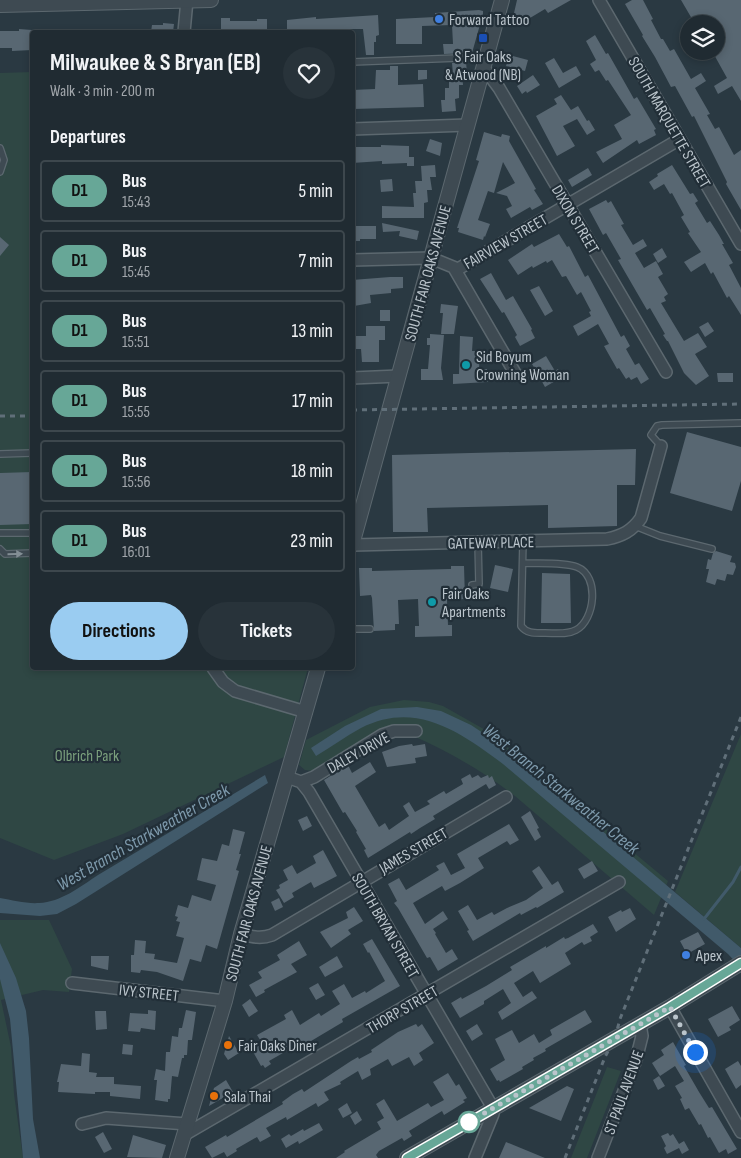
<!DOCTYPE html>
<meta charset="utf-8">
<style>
body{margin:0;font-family:"Sofia Sans Condensed",sans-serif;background:#28333a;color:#f1f3f6;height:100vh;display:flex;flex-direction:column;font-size:19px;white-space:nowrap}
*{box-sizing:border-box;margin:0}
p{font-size:16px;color:#a2a7ac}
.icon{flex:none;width:28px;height:28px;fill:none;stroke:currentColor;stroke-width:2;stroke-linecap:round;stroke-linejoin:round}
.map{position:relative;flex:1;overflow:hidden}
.side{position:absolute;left:30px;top:30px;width:325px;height:640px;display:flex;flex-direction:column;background:#202b32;border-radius:5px;box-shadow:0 2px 8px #0003,0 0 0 1px #3d474d}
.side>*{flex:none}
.badge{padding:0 10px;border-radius:16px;font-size:18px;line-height:32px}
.fabs{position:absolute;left:680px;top:15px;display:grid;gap:10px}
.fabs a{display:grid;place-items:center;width:45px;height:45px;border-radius:50%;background:#202b32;box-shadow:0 2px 8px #0003,0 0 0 1px #3d474d;font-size:25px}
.you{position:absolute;width:25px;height:25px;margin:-12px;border:4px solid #fff;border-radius:50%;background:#1a73e8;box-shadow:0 0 0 8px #1a73e833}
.map>.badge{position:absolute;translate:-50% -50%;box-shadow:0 0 0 2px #fff}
h2{padding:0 20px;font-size:19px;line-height:45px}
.round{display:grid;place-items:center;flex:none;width:52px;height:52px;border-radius:26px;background:#28333a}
.head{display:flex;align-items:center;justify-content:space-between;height:85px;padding:0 20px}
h1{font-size:24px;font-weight:700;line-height:38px}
.button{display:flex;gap:10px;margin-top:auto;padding:10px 20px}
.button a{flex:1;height:58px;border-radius:30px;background:#9accf1;color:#111;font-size:20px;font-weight:700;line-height:58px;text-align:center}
.button a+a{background:#28333a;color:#f1f3f6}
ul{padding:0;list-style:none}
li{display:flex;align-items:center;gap:15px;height:62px;margin:0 10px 8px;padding:0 10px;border:2px solid #3d474d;border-radius:5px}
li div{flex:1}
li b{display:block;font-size:19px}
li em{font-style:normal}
li .badge{min-width:55px;font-weight:700;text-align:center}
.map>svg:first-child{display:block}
</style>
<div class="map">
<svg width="741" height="1158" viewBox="0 0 741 1158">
<rect width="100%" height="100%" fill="#2a3942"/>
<path fill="#2f4744" d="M 32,72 L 32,668 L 308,668 L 284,757 L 123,834 L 54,860 L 0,838 L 0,73 Z
M 404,700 L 429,702 L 443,706 L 489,732 L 668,881 L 654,915 L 515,796 C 484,772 448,751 411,735 L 410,725 L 389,728 L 313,771 L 305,770 L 299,765 L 306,740 L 370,707 Z
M 741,734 L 741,948 L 675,892 Z
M 0,920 L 49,920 L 72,969 L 69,992 L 43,990 L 1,1000 L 11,1047 L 14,1094 L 23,1158 L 0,1158 Z
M 607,1067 L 621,1071 L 587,1158 L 571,1158 Z"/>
<path fill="#415a6a" d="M 417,707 L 441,711 L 471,725 L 498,743 L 741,948 L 741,968 L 728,954 L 503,764 C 460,732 416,700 361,728 C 346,736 331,747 316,756 L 311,748 L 345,726 L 381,709 Z
M 265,775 L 268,783 L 76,904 L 57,914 L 40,916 L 0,913 L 0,898 C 12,900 27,904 39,903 C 61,902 80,887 98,875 Z
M 0,943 L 16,978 L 26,1011 L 29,1038 L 33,1119 L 40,1158 L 23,1158 L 10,1019 L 0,979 Z"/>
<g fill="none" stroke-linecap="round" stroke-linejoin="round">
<path stroke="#415a6a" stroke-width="3" d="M 704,919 L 733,882 L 741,867"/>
</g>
<path fill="#586772" d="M 517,0 L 571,0 L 548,13 L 545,9 L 525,21 L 514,13 Z
M 632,0 L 643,0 L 653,19 L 651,20 L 661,39 L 663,39 L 670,51 L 674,49 L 691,79 L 701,73 L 706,81 L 695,88 L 710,114 L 707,115 L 715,129 L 719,127 L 734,155 L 741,150 L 741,210 L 726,184 L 727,182 L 694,116 L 692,117 L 675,86 L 671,87 L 655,57 L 642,36 L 643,35 L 625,4 Z
M 681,0 L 741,0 L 741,101 L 732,86 L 718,94 L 714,86 L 727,78 L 712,51 L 716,51 L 716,24 L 695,24 Z
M 479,10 L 483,11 L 483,14 L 472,53 L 444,54 L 443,44 L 453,44 L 452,25 L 422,26 L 422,44 L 396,44 L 396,19 L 435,17 L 435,13 Z
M 378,15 L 379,35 L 376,36 L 376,42 L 374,42 L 374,55 L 366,55 L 363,29 L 338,29 L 338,32 L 287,32 L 287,20 L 316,17 L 316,19 Z
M 221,18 L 230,18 L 230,21 L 257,21 L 257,19 L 267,19 L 267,32 L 221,32 Z
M 163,23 L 174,24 L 173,32 L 151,32 L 152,25 L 163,25 Z
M 19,29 L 32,30 L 32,50 L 12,51 L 12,48 L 0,48 L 0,31 L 19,31 Z
M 595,35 L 606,54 L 608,53 L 634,99 L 637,97 L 656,129 L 654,130 L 656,135 L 639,144 L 637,140 L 603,163 L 596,152 L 622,139 L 614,125 L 631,115 L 608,80 L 606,81 L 599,70 L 595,72 L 590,64 L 596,60 L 586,41 Z
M 509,55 L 528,60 L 525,71 L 506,66 Z
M 554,58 L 563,73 L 576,66 L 581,75 L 559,88 L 545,63 Z
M 466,62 L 467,73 L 462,73 L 463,85 L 459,85 L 459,98 L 455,99 L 456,111 L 442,112 L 441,100 L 445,100 L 445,88 L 449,88 L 449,74 L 453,74 L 452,63 Z
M 390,66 L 398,66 L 398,85 L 423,84 L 424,107 L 353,109 L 352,90 L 375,89 L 376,70 L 390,70 Z
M 418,70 L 427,70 L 427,79 L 418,80 Z
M 533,75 L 540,85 L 527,93 L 526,91 L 522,94 L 517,86 Z
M 561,95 L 571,110 L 578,106 L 587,121 L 589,120 L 595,130 L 587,135 L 577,119 L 563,126 L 575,146 L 557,156 L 536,116 L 557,104 L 554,99 Z
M 484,132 L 501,137 L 502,134 L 510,136 L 509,141 L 536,189 L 534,190 L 543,204 L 532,210 L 530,207 L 511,218 L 506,209 L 512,206 L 507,196 L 496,193 L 515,183 L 503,162 L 494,193 L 488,191 L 478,220 L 490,224 L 485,237 L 484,236 L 483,240 L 458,232 L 459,228 L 457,228 L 479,161 L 476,160 Z
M 430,139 L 442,143 L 440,156 L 426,151 Z
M 381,145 L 409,146 L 409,157 L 414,157 L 414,166 L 407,166 L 407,163 L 382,164 L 382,161 L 352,163 L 352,147 L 381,147 Z
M 435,165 L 436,177 L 430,177 L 432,190 L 427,190 L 428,202 L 424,203 L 424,218 L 382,218 L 382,206 L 414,207 L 413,193 L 416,193 L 415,181 L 422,181 L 421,166 Z
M 672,165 L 690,194 L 693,193 L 698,201 L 695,203 L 707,223 L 710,221 L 719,235 L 724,244 L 722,244 L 733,263 L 729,265 L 741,288 L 741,315 L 729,296 L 727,298 L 713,272 L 711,274 L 705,263 L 691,272 L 684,262 L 701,252 L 688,233 L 690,232 L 681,217 L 684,215 L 672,193 L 670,194 L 664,184 L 654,190 L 649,182 L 658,176 L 657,174 Z
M 588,168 L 592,175 L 572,187 L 568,180 Z
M 392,179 L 393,191 L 381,192 L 380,180 Z
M 606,200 L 608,203 L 611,201 L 624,224 L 621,225 L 633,245 L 643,239 L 647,246 L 635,253 L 644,268 L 656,261 L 663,274 L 658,277 L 668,294 L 664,297 L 666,301 L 661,303 L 684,341 L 698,333 L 707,347 L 695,354 L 709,376 L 696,385 L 684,373 L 668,341 L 667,341 L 663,335 L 665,334 L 650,308 L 647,310 L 618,260 L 621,259 L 606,233 L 603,235 L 589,209 Z
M 382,223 L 419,231 L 417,240 L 399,236 L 400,231 L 383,232 Z
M 352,226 L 376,226 L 376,239 L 360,239 L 360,241 L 352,241 Z
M 559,234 L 567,247 L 569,246 L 585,277 L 588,275 L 621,337 L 624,335 L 630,346 L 626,349 L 635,365 L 639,363 L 649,379 L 641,384 L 637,377 L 631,380 L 629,377 L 626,379 L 619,368 L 617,369 L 604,346 L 609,344 L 598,324 L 578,336 L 573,326 L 591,316 L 589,312 L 591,311 L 581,292 L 577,295 L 566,276 L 562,277 L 552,260 L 547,263 L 546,261 L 533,268 L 532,266 L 518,275 L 508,260 L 532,244 L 534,247 Z
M 0,237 L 9,245 L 0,256 Z
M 662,248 L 667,257 L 658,263 L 653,254 Z
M 491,273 L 506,300 L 513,296 L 532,329 L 531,330 L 535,338 L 520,346 L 515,337 L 517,335 L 504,312 L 502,313 L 480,279 Z
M 390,277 L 403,277 L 403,288 L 391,289 L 391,293 L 370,295 L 371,303 L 354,306 L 352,280 Z
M 539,286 L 553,311 L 545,316 L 530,290 Z
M 441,304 L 458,306 L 454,334 L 441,334 L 443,313 L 440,313 Z
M 380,310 L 390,310 L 390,321 L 380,321 Z
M 708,322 L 714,331 L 705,337 L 699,327 Z
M 366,326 L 385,326 L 385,340 L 379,340 L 379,362 L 362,362 L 361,349 L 352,349 L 352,336 L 366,336 Z
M 430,334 L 444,335 L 441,368 L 443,380 L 421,380 L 421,369 L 428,369 L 430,345 L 427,345 L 427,338 L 430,338 Z
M 460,336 L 473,337 L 472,351 L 480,351 L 479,369 L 487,369 L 488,382 L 453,384 L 453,374 L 459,374 Z
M 546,356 L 555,371 L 558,369 L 562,377 L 545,387 L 532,364 Z
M 717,373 L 733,373 L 733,382 L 718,382 Z
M 687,432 L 741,447 L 741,481 L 732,511 L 670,493 Z
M 636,449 L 635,485 L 617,485 L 617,526 L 548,528 L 548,505 L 427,508 L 428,532 L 393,532 L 392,455 Z
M 32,472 L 32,524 L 0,525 L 0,473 Z
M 716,551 L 732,556 L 730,562 L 735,563 L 736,567 L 733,575 L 727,574 L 725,581 L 717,579 L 715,585 L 706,582 L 709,569 L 706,569 L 708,559 L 711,560 L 713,553 Z
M 495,565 L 513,569 L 508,592 L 490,588 Z
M 451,566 L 464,566 L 465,599 L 447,600 L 448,625 L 452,625 L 452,636 L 415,637 L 415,626 L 419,626 L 418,599 L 398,600 L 399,624 L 395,624 L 395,630 L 374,631 L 372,598 L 371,595 L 360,596 L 359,568 L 372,568 L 372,571 L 451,569 Z
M 542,573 L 570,574 L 571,623 L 541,623 Z
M 412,744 L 413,746 L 425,744 L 427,756 L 415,758 L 416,763 L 387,767 L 382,752 L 399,746 Z
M 370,762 L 376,772 L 355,786 L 379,827 L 385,823 L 389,830 L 409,816 L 403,806 L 409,802 L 415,812 L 430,804 L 427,801 L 444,791 L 446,794 L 463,784 L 461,779 L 470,774 L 472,778 L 478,775 L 481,778 L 488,775 L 489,778 L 492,776 L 496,785 L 489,789 L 486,784 L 433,816 L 435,819 L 420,828 L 411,834 L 410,832 L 368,858 L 364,850 L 366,849 L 356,832 L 357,831 L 345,812 L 343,813 L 324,780 L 348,765 L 352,773 Z
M 530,811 L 539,828 L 537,829 L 541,837 L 535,841 L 521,817 Z
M 307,816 L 312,826 L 303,831 L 298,820 Z
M 509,824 L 519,840 L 510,845 L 507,841 L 478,858 L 484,868 L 460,883 L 445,891 L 442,886 L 413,903 L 425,924 L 443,911 L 448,919 L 433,929 L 436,933 L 435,934 L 446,953 L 452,949 L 458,959 L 438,971 L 430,957 L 427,958 L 398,908 L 394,903 L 397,901 L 388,884 L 399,878 L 406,890 L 439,870 L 436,866 L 444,862 L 451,875 L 465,868 L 457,854 Z
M 233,829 L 245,832 L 239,854 L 241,854 L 236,870 L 239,871 L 217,949 L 206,945 L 201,962 L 190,959 L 183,981 L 157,972 L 141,970 L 140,973 L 131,972 L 131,955 L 134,955 L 135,940 L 146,941 L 145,953 L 155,954 L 154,959 L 177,963 L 184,938 L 176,936 L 180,922 L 176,921 L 178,917 L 175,916 L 178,905 L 188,908 L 192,895 L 211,901 L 216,885 L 197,880 L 202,858 L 217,861 L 222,844 L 229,846 Z
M 323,850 L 337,876 L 314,888 L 311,882 L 292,893 L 294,897 L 284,903 L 276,890 L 280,888 L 279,885 L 288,880 L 283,870 L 292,865 L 297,874 L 316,863 L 313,856 Z
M 592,861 L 598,871 L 584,879 L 578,869 Z
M 539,866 L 552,885 L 558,881 L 564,892 L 537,908 L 536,907 L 521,915 L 520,913 L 473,941 L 467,931 L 469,930 L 458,911 L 468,905 L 477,920 L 492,912 L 494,915 L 507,908 L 526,900 L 543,888 L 532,871 Z
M 279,898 L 283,907 L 275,911 L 271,902 Z
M 354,907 L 363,921 L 348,930 L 351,934 L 331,948 L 320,932 L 348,918 L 346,912 Z
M 630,908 L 636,919 L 616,932 L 608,917 L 621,910 L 622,912 Z
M 593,924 L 598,932 L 590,937 L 592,941 L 584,945 L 582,942 L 565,953 L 571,964 L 540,983 L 533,971 L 514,983 L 523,997 L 532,991 L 537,998 L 502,1020 L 498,1012 L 511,1003 L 503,989 L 484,1001 L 484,1004 L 460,1018 L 451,1003 L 461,997 L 462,999 L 486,986 L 512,970 L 510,967 L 546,946 L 546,948 L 564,937 L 565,939 L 568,938 Z
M 698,932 L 705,944 L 687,954 L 680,941 Z
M 372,939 L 400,986 L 342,1019 L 343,1022 L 301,1047 L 291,1052 L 290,1049 L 269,1061 L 271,1064 L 265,1068 L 263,1065 L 261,1066 L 252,1050 L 262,1043 L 257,1035 L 286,1019 L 284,1015 L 292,1010 L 300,1025 L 319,1013 L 321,1016 L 340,1004 L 332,991 L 344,984 L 352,998 L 365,991 L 366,993 L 385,981 L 369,952 L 368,953 L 363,944 Z
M 299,941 L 307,955 L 291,964 L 297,972 L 264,990 L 265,992 L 256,997 L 249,985 L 262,978 L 258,972 L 280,960 L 277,955 Z
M 91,956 L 109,956 L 108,970 L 91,966 Z
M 337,956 L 343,967 L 325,977 L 319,967 Z
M 318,983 L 325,995 L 316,1000 L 309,988 Z
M 250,999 L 258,1011 L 249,1017 L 242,1005 Z
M 732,1006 L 740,1020 L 729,1027 L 731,1030 L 718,1037 L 708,1019 Z
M 148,1010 L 156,1011 L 155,1030 L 141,1028 L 140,1032 L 128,1031 L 130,1013 L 148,1014 Z
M 186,1010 L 196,1012 L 192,1040 L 188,1040 L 187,1055 L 184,1055 L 184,1058 L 182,1058 L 178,1077 L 172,1076 L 170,1099 L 168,1099 L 168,1102 L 155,1100 L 157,1080 L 154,1080 L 156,1069 L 165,1071 L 166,1052 L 170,1052 L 172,1036 L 178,1037 L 179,1028 L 182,1028 Z
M 585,1010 L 592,1022 L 545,1049 L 546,1051 L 533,1058 L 534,1060 L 522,1067 L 523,1069 L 509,1077 L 500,1082 L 499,1080 L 497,1081 L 490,1069 L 505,1060 L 495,1039 L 512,1030 L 519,1043 L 534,1034 L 539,1043 L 552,1035 L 550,1030 Z
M 95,1011 L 106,1011 L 107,1029 L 96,1030 Z
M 416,1024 L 418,1027 L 422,1024 L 434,1043 L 419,1053 L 423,1060 L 414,1066 L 409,1057 L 392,1066 L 388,1059 L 370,1069 L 371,1075 L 362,1080 L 358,1071 L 340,1082 L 341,1084 L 324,1092 L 329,1100 L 318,1107 L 316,1103 L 287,1120 L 286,1117 L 266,1128 L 271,1136 L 260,1142 L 257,1137 L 236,1149 L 237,1151 L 227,1157 L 224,1152 L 212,1158 L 205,1147 L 226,1135 L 227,1137 L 283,1104 L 282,1102 L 293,1094 L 302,1089 L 304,1092 L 351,1061 L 358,1057 L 359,1059 L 372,1052 L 371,1050 L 398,1032 Z
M 477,1024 L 483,1034 L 472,1041 L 466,1031 Z
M 229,1036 L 239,1053 L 228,1060 L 224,1054 Z
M 673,1042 L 686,1065 L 684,1066 L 699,1092 L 709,1108 L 712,1107 L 737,1149 L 728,1154 L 726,1149 L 719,1153 L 710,1137 L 708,1138 L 701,1124 L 699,1125 L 689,1108 L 685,1110 L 680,1099 L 682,1098 L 675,1086 L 684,1081 L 675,1066 L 660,1076 L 652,1063 L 664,1055 L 661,1050 Z
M 123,1044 L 133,1045 L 132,1055 L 122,1054 Z
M 82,1053 L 90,1054 L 89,1072 L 97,1073 L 96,1077 L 114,1077 L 114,1084 L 141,1086 L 140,1099 L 110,1096 L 110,1092 L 95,1092 L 95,1094 L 58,1092 L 59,1082 L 57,1082 L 61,1064 L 81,1066 Z
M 738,1061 L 741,1066 L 741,1085 L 736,1089 L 725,1069 Z
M 448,1073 L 456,1086 L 459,1084 L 467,1098 L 463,1100 L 465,1102 L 444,1115 L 442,1111 L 409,1131 L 412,1136 L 404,1141 L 402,1138 L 379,1151 L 376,1155 L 378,1158 L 336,1158 L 345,1152 L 344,1151 L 381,1129 L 377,1122 L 384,1118 L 376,1104 L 384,1099 L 397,1121 L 428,1103 L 431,1107 L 444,1100 L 433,1082 Z
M 659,1076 L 665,1086 L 658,1090 L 653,1080 Z
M 226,1080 L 233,1092 L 209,1106 L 214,1088 Z
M 567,1086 L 574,1089 L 561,1121 L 529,1108 Z
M 347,1103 L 352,1113 L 343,1118 L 338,1109 Z
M 357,1111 L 362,1120 L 355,1125 L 350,1116 Z
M 319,1123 L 323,1130 L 299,1144 L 298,1141 L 286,1148 L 281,1139 L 289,1134 L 291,1136 L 303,1129 L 304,1131 Z
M 103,1132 L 112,1149 L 104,1153 L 95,1137 Z
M 668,1133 L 670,1136 L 673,1134 L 679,1144 L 684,1141 L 689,1150 L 682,1154 L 679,1148 L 667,1154 L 664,1148 L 666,1146 L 661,1136 Z
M 133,1135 L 166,1145 L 162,1158 L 127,1157 Z
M 506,1142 L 545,1158 L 499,1158 Z"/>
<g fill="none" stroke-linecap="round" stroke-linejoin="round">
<g stroke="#5c686f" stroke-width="8">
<path id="service" d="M 352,62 L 485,57
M 0,148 L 4,160 L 0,172
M 661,446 L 651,435 L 657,426 L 662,425 L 741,423
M 0,454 L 32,453
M 635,526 L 660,536 L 712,549
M 0,533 L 32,533
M 0,549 L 5,554 L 32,553
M 523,563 C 538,564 563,562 577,567 C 600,576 595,620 576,630 C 567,635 555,633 545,633 C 535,633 527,634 521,626 L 523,541
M 472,585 L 479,584 L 478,542
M 352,629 L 370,629"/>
</g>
<g stroke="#5c686f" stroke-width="14">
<path id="minor" d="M 599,0 L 741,244
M 184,32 L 187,0
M 484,70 L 487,72 L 499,88 L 666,372
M 352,129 L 468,125
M 352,260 L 431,258 L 458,269 L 680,139
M 454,268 L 515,373
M 352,378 L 399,376
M 353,545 L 607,539 C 622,536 632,531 641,518 L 661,446
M 213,668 L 223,682 L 235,691 L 306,712
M 287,777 L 301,782 L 309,792 L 493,1108 L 493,1114 L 475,1158
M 301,782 L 314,777 L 382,735 L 394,731 L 416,731
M 241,934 C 253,937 261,939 272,935 L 506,797
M 72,983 L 225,1001
M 670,1007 L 741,1132
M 82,1124 L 106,1118 L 187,1124
M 184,1135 L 619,882
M 598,1158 L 636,1060 L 642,1036 L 640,1024"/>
</g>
<g stroke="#5c686f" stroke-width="16">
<path id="tertiary" d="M 0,5 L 211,0
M 352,545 L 502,0
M 177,1158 L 225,1001 L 241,934 L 318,668
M 407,1158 L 670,1007 L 741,963"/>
</g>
<use href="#service" stroke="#3e4a52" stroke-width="5.5"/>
<use href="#minor" stroke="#3e4a52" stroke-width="11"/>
<use href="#tertiary" stroke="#3e4a52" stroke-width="14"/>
<path stroke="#606f79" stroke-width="3" stroke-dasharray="5 5" stroke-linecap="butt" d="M 352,410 L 741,404
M 0,416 L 32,416
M 565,1158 L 605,1057 L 615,1038 L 620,1019 L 741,717"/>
</g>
<defs><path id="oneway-solid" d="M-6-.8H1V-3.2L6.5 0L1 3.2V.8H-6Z" transform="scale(1.25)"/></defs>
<use fill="#838e95" href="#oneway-solid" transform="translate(15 554) rotate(-1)"/>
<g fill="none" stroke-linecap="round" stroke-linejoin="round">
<g stroke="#fff" stroke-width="11">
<path id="line" d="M 407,1158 L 670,1007 L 741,963"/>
</g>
<use href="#line" stroke="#67a797" stroke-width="8"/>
<path stroke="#bbc5cc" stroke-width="5" stroke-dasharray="0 9" d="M 469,1122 L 670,1007 L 695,1052"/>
</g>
<g fill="#3f7fe0" stroke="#222f38" stroke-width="2">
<circle cx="439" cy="19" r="5"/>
<circle cx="686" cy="955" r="5"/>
</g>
<rect fill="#1a4fb4" stroke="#222f38" stroke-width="2" x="478" y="33" width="10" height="10" rx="2.5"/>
<g fill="#0f9aa8" stroke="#222f38" stroke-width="2">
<circle cx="466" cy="365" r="5"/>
<circle cx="432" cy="602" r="5"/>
</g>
<g fill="#e8710a" stroke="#222f38" stroke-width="2">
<circle cx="228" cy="1045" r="5"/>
<circle cx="214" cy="1096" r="5"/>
</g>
<circle fill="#fff" stroke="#67a797" stroke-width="2.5" cx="469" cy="1122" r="10"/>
<g text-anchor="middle" stroke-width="4.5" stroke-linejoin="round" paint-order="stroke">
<g font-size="16" fill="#bbc5cc" stroke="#222f38" text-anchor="start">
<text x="449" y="25">Forward Tattoo</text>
<text x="483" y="62" text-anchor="middle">S Fair Oaks<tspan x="483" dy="18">&amp; Atwood (NB)</tspan></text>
<text x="476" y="362">Sid Boyum<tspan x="476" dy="18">Crowning Woman</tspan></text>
<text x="442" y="599">Fair Oaks<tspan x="442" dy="18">Apartments</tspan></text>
<text x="696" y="961">Apex</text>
<text x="238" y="1051">Fair Oaks Diner</text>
<text x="224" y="1102">Sala Thai</text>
</g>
<g font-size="16" fill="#bbc5cc" stroke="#222f38">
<text transform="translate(670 122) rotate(60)" y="6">SOUTH MARQUETTE STREET</text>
<text transform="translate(576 219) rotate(59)" y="6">DIXON STREET</text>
<text transform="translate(505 241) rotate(-30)" y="6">FAIRVIEW STREET</text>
<text transform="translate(427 273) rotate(-75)" y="6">SOUTH FAIR OAKS AVENUE</text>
<text transform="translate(491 542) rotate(-1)" y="6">GATEWAY PLACE</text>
<text transform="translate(358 752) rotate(-29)" y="6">DALEY DRIVE</text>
<text transform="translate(413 850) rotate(-30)" y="6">JAMES STREET</text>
<text transform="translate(248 913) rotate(-75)" y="6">SOUTH FAIR OAKS AVENUE</text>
<text transform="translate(386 925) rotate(60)" y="6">SOUTH BRYAN STREET</text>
<text transform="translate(149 992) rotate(6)" y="6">IVY STREET</text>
<text transform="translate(402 1009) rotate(-30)" y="6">THORP STREET</text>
<text transform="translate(623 1092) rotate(-70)" y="6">ST PAUL AVENUE</text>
</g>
<g font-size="16" fill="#7ba07d" stroke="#222f38">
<text x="87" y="761">Olbrich Park</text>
</g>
<g font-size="18" font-style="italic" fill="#7e9aac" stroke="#222f38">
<text transform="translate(561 789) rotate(39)" y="6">West Branch Starkweather Creek</text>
<text transform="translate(143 837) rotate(-30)" y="6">West Branch Starkweather Creek</text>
</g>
</g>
</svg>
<div class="fabs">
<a><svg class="icon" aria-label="layers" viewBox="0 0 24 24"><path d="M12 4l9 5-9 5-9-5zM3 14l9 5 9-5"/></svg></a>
</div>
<div class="you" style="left:695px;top:1052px"></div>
<section class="side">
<div class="head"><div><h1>Milwaukee &amp; S Bryan (EB)</h1><p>Walk · 3 min · 200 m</p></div><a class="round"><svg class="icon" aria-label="heart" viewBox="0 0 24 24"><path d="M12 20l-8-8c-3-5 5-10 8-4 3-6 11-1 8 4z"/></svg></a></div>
<h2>Departures</h2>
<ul>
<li><span class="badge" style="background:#67a797;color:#111">D1</span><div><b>Bus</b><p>15:43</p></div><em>5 min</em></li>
<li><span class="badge" style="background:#67a797;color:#111">D1</span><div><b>Bus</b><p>15:45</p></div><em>7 min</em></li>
<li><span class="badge" style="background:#67a797;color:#111">D1</span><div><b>Bus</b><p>15:51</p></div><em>13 min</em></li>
<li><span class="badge" style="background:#67a797;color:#111">D1</span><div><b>Bus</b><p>15:55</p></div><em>17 min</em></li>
<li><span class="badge" style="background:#67a797;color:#111">D1</span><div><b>Bus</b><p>15:56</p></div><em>18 min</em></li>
<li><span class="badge" style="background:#67a797;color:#111">D1</span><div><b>Bus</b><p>16:01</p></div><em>23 min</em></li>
</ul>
<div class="button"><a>Directions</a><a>Tickets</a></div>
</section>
</div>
